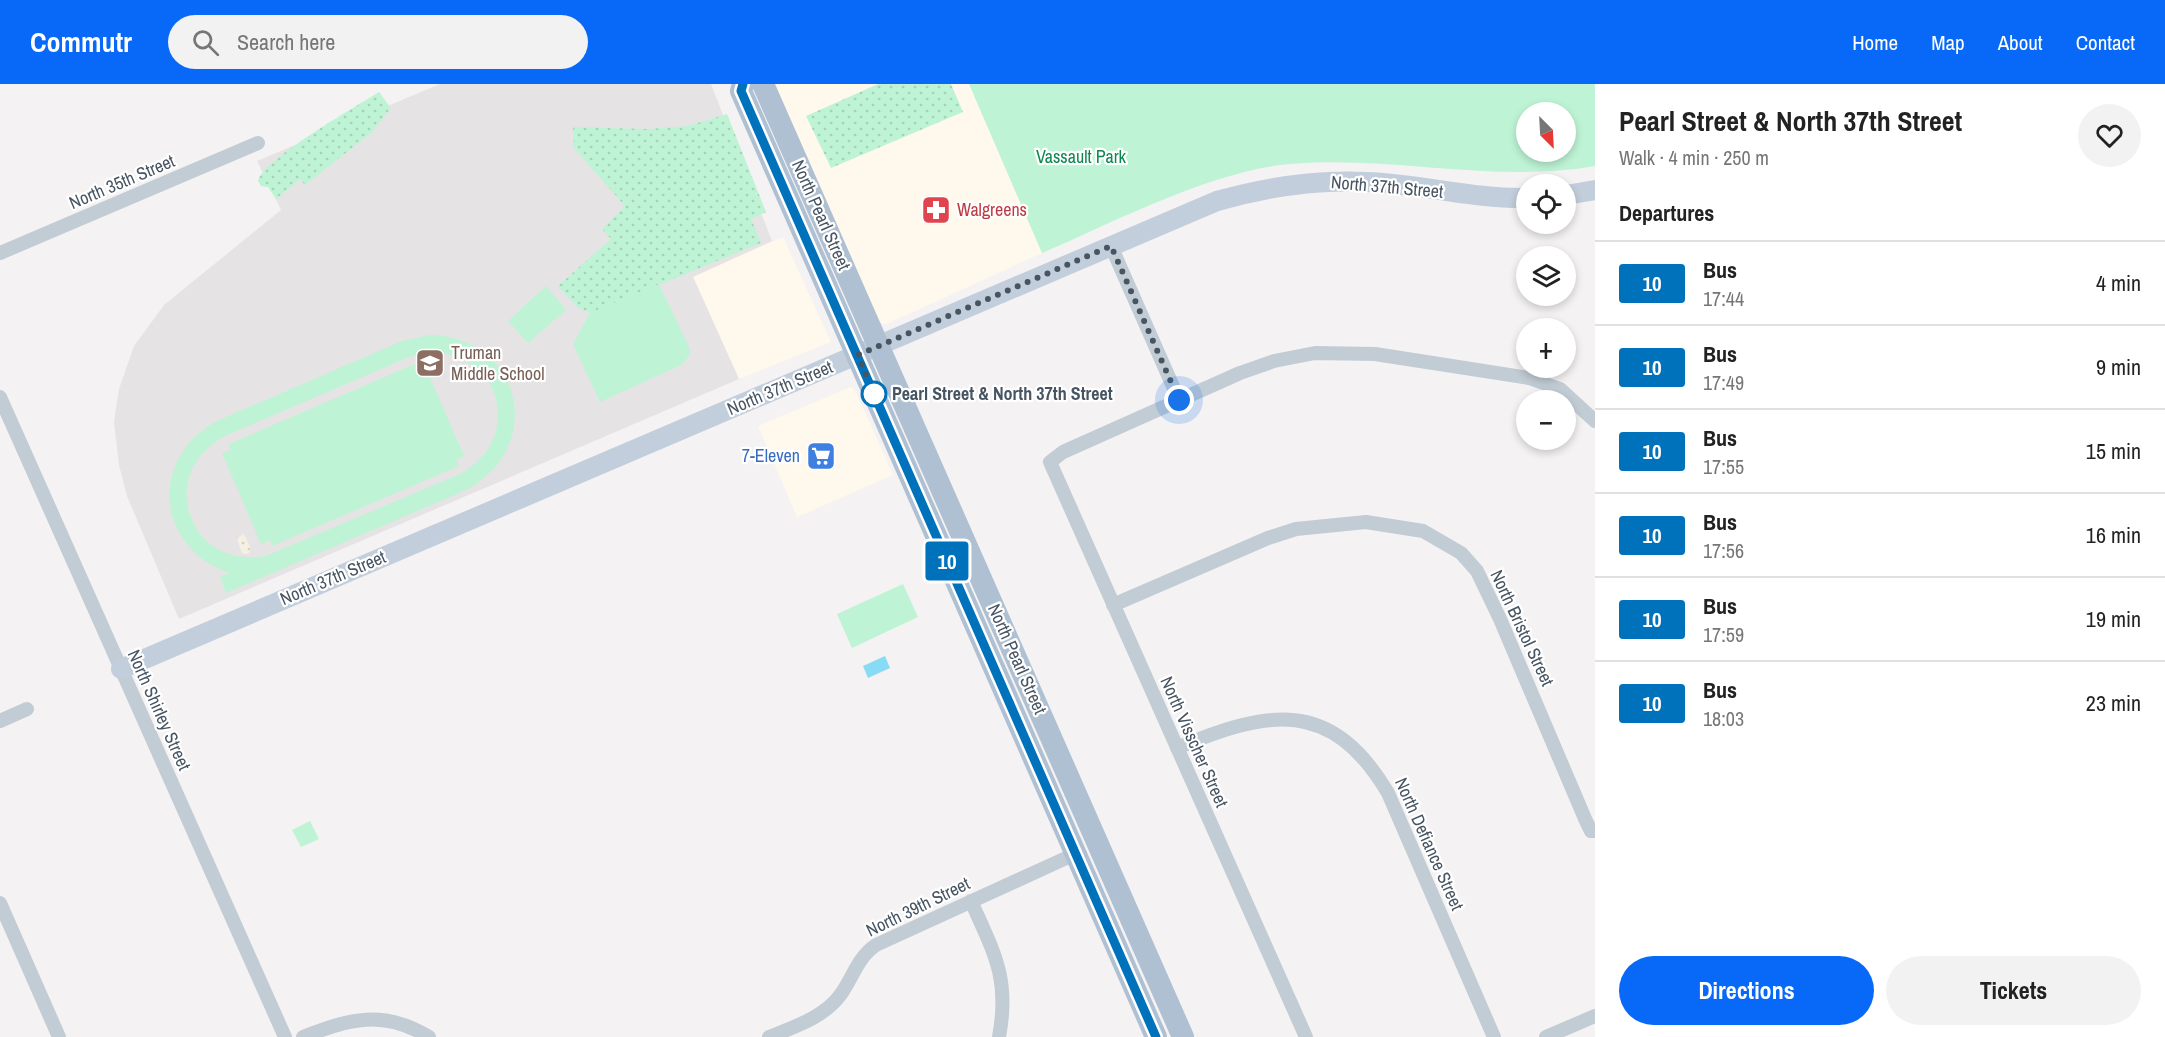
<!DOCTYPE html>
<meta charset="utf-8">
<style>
body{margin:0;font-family:"Archivo Narrow",sans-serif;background:#f2f2f2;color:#222;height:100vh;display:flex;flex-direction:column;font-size:22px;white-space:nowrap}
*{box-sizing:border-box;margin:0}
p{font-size:20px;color:#767676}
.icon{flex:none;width:33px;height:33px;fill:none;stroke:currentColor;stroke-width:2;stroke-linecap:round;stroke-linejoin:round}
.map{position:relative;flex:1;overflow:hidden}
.sheet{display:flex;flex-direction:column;background:#fff;width:570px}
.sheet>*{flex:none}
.badge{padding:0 12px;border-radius:4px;font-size:21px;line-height:39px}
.needle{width:39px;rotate:156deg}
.fabs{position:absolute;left:1516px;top:18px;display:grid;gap:12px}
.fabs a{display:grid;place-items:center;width:60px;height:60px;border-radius:50%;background:#fff;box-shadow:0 3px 9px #0003;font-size:30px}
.you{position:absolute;width:30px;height:30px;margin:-15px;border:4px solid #fff;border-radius:50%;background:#1a73e8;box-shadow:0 0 0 9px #1a73e833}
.map>.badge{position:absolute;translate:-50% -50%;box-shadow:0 0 0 3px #fff}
h2{padding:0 24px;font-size:22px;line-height:54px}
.round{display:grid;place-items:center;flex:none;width:63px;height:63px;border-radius:32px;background:#f2f2f2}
.head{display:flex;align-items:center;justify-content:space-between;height:102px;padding:0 24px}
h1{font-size:28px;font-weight:800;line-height:45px}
.cta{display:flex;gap:12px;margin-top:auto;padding:12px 24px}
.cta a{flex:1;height:69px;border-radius:36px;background:#0869f8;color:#fff;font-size:24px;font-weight:800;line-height:69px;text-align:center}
.cta a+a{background:#f2f2f2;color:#222}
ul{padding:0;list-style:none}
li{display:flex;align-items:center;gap:18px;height:84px;padding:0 24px;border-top:2px solid #e0e0e0}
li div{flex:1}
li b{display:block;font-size:22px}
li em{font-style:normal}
li .badge{min-width:66px;font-weight:700;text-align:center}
header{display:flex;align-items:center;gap:36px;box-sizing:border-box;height:84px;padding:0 30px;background:#0869f8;color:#fff}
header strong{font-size:28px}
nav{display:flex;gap:33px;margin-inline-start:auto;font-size:21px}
.search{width:420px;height:54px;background:#f2f2f2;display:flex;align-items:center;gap:15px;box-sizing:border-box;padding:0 21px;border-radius:33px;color:#767676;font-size:22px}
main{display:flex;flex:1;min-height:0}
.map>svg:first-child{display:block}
</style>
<header>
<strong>Commutr</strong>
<div class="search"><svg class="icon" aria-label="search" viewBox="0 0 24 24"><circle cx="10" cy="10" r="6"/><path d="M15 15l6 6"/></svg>Search here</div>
<nav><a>Home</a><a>Map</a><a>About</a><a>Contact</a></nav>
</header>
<main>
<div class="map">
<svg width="1595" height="953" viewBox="0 0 1595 953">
<defs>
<pattern id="grass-dots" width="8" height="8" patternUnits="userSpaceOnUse" patternTransform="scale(1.5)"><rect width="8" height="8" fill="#bef4d5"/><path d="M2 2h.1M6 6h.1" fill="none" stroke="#a5d3b9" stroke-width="1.8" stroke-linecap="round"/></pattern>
<pattern id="sand-dots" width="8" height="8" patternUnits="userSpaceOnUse" patternTransform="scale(1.5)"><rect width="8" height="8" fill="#f6f0e2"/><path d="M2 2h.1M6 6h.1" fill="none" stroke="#d4d0c4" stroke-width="1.8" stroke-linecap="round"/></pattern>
</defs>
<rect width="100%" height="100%" fill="#f4f2f2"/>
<path fill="#fef9ec" d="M 772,0 L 969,0 L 1042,169 L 887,240 L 882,240 L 874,232 Z
M 783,153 L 831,258 L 739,295 L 693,192 Z
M 851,303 L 855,306 L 893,391 L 797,433 L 758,342 Z"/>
<path fill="#e5e3e4" d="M 440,0 L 711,0 L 772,157 L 693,193 L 739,295 L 179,535 L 127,412 L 119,381 L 114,338 L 119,305 L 134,262 L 164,221 L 281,126 L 257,77 Z"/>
<path fill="url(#grass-dots)" d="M 878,0 L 951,0 L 963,28 L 831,84 L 806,32 Z
M 379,8 L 391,24 L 371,49 L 305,101 L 300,95 L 276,115 L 268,103 L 261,102 L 258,97 C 262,76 357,22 379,8 Z
M 727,30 L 766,128 L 751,135 L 761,159 L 590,229 L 577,223 L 558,202 L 611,155 L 602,145 L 625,122 L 574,64 L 573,43 L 648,45 L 688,42 Z"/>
<path fill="url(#sand-dots)" d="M 244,450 L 251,465 L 248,470 L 242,470 L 237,454 Z"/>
<path fill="#bef4d5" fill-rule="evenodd" d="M 969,0 L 1595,0 L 1595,82 C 1496,100 1390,71 1290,80 C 1213,86 1114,138 1042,169 ZM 1566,28 L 1566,68 L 1527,68 L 1527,28 Z
M 659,200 L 690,265 L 689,272 L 681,281 L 600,318 L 573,260 L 590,229 Z
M 546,202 L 566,226 L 528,259 L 508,237 Z
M 430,251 C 522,253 547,363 466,406 L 226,509 L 220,493 L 229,489 C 154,462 149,372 219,336 L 402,257 ZM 431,268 C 504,270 523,356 460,390 L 266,472 C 188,486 155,389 225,352 L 409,273 Z
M 415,280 L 418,285 L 425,282 L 464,372 L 456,376 L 459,382 L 272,462 L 270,456 L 261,460 L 222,369 L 231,366 L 229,360 Z
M 903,500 L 918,533 L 852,564 L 837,530 Z
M 310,737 L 319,755 L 301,763 L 292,746 Z"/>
<path fill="#87dbf5" d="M 885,572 L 890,584 L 868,594 L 863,582 Z"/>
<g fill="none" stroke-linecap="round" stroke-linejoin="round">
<path stroke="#c2ccd4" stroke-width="14" d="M 1111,162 L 1179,316
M 0,169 L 258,59
M 0,313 L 285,953
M 1113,521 L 1268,454 L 1296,445 L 1366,438 L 1423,447 L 1461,469 L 1477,487 L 1500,535 L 1586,737 L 1591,747 L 1595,747
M 0,637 L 27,625
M 1177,664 C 1268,626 1331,613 1388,709 L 1494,953
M 971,817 C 994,869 1010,894 999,953
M 0,819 L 59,953
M 303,953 C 349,935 383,925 429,953
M 769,953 C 794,943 825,933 841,910 C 853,893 858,873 876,861 L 1075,770
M 1306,953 L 1050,378 L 1063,368 L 1240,289 L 1274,277 L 1315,269 L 1375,270 L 1529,294 L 1560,305 L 1595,337
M 1546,953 L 1595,932"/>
<path stroke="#c3cedc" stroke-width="20" d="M 1566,111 L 1595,106
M 121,585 L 1217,117 C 1267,103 1315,95 1367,98 C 1420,100 1473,115 1527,114"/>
<path stroke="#afc0d3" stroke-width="22" d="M 743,0 L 741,7 L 1156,953
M 763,0 L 1183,953"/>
</g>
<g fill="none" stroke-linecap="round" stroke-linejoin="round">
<g stroke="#fff" stroke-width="14">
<path id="line" d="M 743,0 L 741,7 L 1156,953"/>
</g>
<use href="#line" stroke="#0072bc" stroke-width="9"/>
<path stroke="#475462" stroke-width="6" stroke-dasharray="0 10.8" d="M 874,310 L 876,315 L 858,271 L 1111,162 L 1179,316"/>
</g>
<defs>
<g id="pharmacy-square" transform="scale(1.5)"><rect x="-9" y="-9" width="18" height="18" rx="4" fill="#e0444e" stroke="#fff"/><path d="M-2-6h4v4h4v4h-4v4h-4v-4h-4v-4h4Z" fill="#fff"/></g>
<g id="school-square" transform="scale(1.5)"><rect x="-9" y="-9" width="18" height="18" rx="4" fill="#8d6e63" stroke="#fff"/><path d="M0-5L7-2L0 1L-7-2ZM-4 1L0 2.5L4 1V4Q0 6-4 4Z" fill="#fff"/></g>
<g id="supermarket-square" transform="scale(1.5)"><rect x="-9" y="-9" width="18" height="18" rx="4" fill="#3f7fe0" stroke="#fff"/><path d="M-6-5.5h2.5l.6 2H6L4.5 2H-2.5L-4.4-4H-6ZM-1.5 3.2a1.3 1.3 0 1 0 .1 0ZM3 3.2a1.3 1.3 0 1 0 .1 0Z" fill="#fff"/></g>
</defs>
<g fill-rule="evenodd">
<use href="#pharmacy-square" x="936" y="126"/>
<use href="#school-square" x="430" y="279"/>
<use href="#supermarket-square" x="821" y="372"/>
</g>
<circle fill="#fff" stroke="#0072bc" stroke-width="3" cx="874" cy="310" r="12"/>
<g text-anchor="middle" stroke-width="4.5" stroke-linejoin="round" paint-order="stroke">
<g font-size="18" fill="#0e874f" stroke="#fff">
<text x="1081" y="79">Vassault Park</text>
</g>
<g font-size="18" fill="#475462" stroke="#fff">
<text transform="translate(122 98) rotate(-23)" y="6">North 35th Street</text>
<text transform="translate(1387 103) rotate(5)" y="6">North 37th Street</text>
<text transform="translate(821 131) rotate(66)" y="6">North Pearl Street</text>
<text transform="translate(780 304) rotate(-23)" y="6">North 37th Street</text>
<text transform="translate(333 494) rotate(-23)" y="6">North 37th Street</text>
<text transform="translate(1522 544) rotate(65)" y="6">North Bristol Street</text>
<text transform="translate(1017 575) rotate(66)" y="6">North Pearl Street</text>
<text transform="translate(159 626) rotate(66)" y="6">North Shirley Street</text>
<text transform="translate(1194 658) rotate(66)" y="6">North Visscher Street</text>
<text transform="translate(1429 760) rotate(66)" y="6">North Defiance Street</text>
<text transform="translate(918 823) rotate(-26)" y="6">North 39th Street</text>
</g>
<g font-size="18" fill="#be3a42" stroke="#fff" text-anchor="start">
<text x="957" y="132">Walgreens</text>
</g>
<g font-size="18" fill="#785e54" stroke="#fff" text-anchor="start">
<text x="451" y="275">Truman<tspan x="451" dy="21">Middle School</tspan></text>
</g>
<g font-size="18" font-weight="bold" fill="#475462" stroke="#fff" text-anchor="start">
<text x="892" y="316">Pearl Street &amp; North 37th Street</text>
</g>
<g font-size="18" fill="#366cbe" stroke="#fff" text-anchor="end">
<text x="800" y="378">7-Eleven</text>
</g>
</g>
</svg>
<div class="fabs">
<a><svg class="needle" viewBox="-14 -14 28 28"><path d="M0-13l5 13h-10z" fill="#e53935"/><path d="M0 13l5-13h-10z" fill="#767676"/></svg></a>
<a><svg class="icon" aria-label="locate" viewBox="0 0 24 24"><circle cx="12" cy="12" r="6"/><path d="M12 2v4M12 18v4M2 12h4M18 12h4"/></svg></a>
<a><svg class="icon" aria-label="layers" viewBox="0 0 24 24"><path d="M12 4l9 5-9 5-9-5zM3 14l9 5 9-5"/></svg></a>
<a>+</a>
<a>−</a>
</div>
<div class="you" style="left:1179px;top:316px"></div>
<b class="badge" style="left:947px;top:477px;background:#0072bc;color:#fff">10</b>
</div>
<section class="sheet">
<div class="head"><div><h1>Pearl Street &amp; North 37th Street</h1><p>Walk · 4 min · 250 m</p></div><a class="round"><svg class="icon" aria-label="heart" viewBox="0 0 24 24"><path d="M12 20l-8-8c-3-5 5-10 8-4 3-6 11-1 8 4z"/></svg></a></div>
<h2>Departures</h2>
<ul>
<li><span class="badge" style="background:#0072bc;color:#fff">10</span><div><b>Bus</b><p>17:44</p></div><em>4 min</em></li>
<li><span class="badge" style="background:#0072bc;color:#fff">10</span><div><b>Bus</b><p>17:49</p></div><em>9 min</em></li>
<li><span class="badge" style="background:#0072bc;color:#fff">10</span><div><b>Bus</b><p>17:55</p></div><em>15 min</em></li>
<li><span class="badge" style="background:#0072bc;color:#fff">10</span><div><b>Bus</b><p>17:56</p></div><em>16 min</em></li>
<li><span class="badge" style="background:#0072bc;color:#fff">10</span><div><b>Bus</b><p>17:59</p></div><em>19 min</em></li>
<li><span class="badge" style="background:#0072bc;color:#fff">10</span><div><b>Bus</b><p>18:03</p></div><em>23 min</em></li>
</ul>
<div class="cta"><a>Directions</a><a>Tickets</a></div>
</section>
</main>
